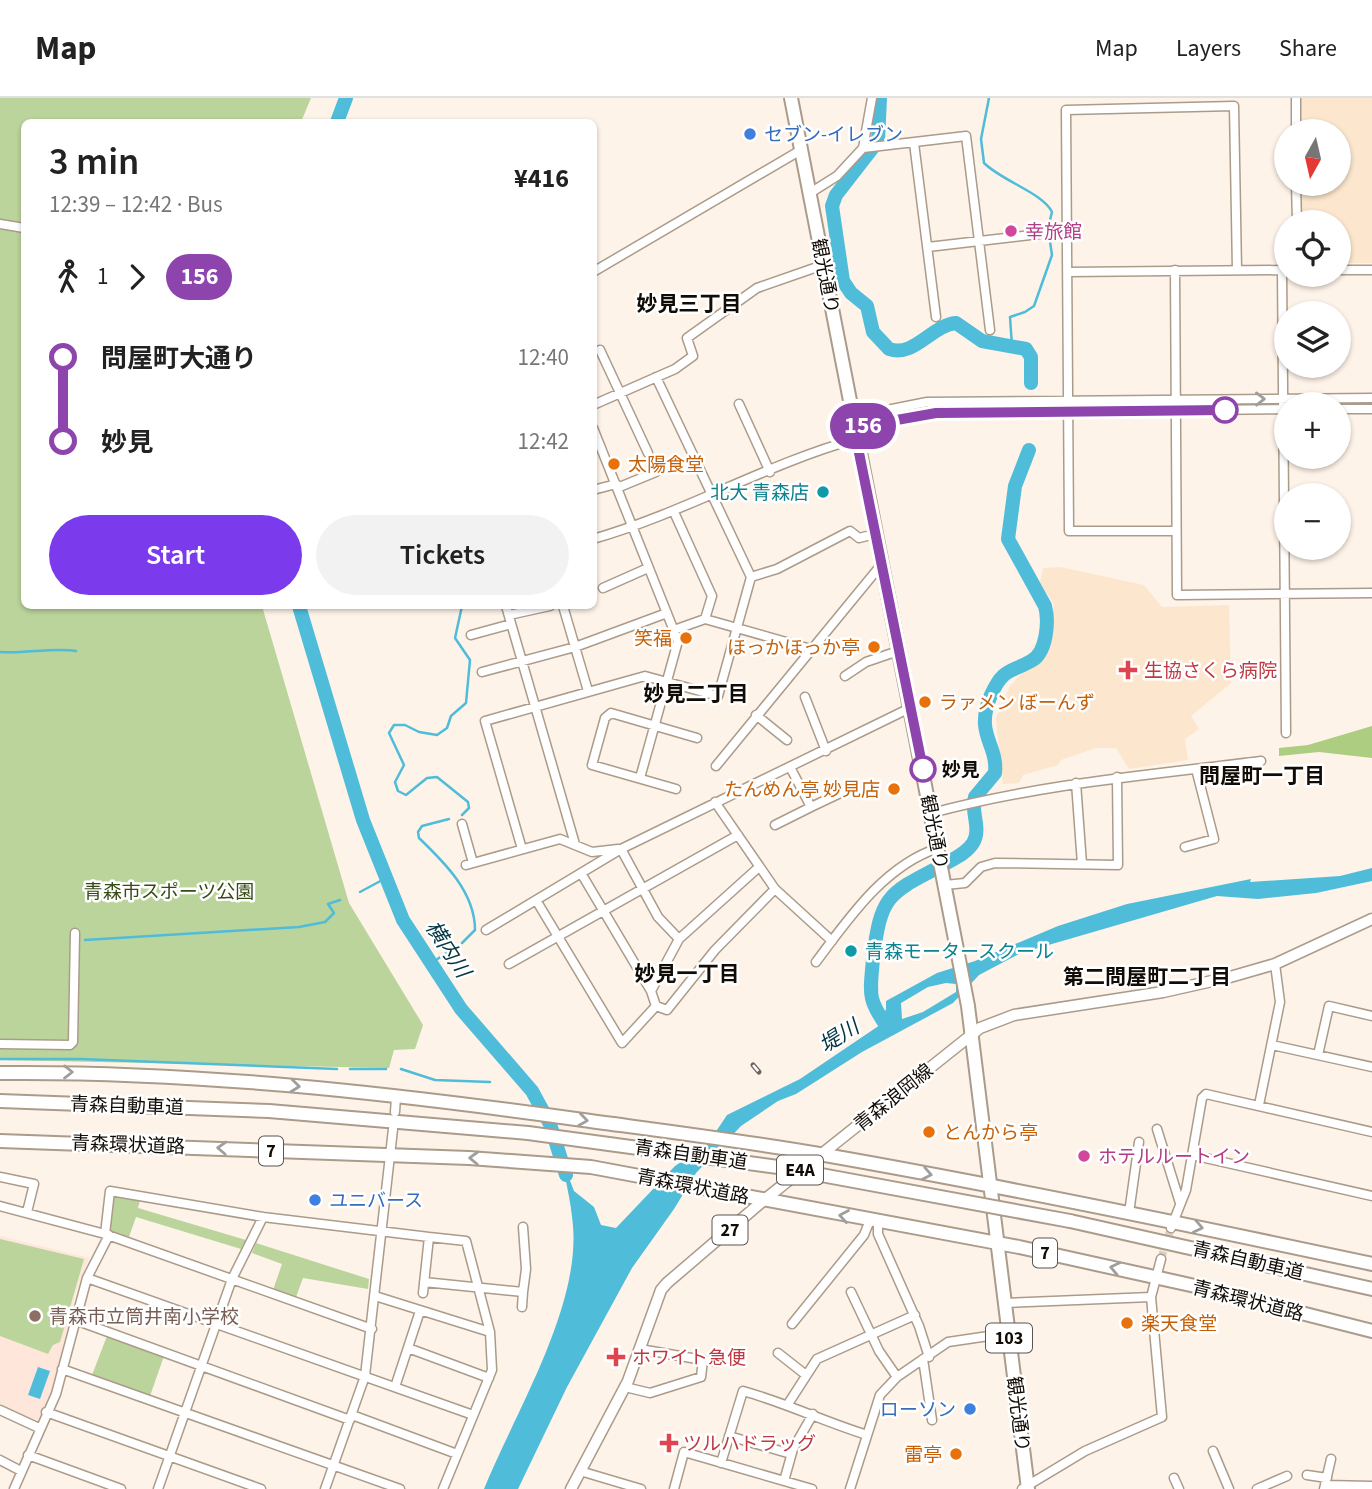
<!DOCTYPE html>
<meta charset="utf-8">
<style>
body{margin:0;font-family:"Source Sans 3","Noto Sans JP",sans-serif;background:#f2f2f2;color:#222;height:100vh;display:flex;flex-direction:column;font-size:26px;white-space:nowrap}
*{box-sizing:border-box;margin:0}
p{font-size:23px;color:#767676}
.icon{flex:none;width:38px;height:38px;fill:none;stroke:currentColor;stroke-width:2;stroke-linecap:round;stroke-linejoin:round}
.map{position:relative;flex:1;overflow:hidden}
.side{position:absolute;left:21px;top:21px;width:576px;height:490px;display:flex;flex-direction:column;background:#fff;border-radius:10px;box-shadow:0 2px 5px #0004}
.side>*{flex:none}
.badge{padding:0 14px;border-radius:23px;font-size:24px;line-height:46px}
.needle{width:46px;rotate:188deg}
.fabs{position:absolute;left:1274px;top:21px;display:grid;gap:14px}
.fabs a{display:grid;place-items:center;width:77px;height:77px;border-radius:50%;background:#fff;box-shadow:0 2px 5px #0004;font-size:35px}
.map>.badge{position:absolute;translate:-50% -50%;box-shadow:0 0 0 4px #fff}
.legs{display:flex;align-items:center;gap:10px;height:77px;padding:0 28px;font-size:23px}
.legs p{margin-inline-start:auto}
.head{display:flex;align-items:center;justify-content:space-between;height:119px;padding:0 28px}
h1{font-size:38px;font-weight:600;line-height:52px}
.action{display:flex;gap:14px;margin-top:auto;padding:14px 28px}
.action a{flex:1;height:80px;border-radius:42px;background:#7c3aed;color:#fff;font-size:28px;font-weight:600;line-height:80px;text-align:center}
.action a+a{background:#f2f2f2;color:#222}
ul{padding:0 28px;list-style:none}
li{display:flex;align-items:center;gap:24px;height:84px;font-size:26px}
li i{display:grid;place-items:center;width:10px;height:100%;margin:0 9px;background:currentColor}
li i::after{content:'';width:18px;height:18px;margin:-9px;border:5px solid;border-radius:50%;background:#fff}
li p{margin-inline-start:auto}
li:first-child i{background:linear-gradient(#0000 50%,currentColor 0)}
li:last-child i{background:linear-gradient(currentColor 50%,#0000 0)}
header{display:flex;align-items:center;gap:42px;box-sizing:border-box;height:98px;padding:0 35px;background:#fff;border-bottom:2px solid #e0e0e0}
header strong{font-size:33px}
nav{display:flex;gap:38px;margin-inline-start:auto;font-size:24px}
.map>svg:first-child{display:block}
</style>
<header>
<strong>Map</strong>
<nav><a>Map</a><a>Layers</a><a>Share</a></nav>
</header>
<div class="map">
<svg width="1372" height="1391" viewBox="0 0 1372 1391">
<rect width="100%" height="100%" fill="#fef3e8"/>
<path fill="#fce6cd" d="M 1299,0 L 1372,0 L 1372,165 L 1339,165 L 1339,124 L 1300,124 L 1300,86 L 1339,86 L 1339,33 L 1299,33 Z
M 1060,469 L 1144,487 L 1162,509 L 1229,507 L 1231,585 L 1191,618 L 1199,631 L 1185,641 L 1188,662 L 1129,671 L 1116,650 L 1096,650 L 1061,662 L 1058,667 L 1023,677 L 1019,685 L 1003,686 L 996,620 L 1010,588 L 1041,555 L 1050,530 L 1054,506 L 1040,485 L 1043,470 Z"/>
<path fill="#fee6db" d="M 0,1138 L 89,1160 L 76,1194 L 53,1290 L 38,1323 L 0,1307 Z"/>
<path fill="#bbd49b" d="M 0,0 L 311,0 L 301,24 L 24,24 L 24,508 L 262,508 L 349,805 L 423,927 L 415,951 L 394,952 L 389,970 L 0,962 Z
M 116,1098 L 140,1102 L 138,1110 L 246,1142 L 241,1151 L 136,1119 L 129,1139 L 110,1133 L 113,1100 Z
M 0,1141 L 84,1161 L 60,1244 L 53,1247 L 48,1256 L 0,1238 Z
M 256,1145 L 369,1181 L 368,1191 L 303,1180 L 296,1199 L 273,1192 L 282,1166 L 252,1155 Z
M 107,1238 L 164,1258 L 150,1298 L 92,1277 Z"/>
<path fill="#adcd81" d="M 1372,628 L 1372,682 L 1372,660 L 1319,654 L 1279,658 L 1279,650 L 1308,647 Z"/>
<path fill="#4fbcd9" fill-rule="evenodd" d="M 1372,770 L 1372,783 L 1316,795 L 1258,801 L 1217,798 L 1021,855 L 979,877 L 953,905 L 862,954 L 796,996 L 778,1003 L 741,1028 L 696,1075 L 674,1111 L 632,1170 L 567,1289 L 518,1391 L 484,1391 C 515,1315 580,1210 573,1128 C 571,1103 565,1078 559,1054 L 574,1093 L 594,1109 L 601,1127 L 616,1130 L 675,1068 L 707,1047 L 727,1017 L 800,981 L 880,927 L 878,918 L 886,912 L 886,903 L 937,875 L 975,863 L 1058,828 L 1127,806 L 1251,781 L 1250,784 L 1340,778 ZM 946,885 L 956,886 L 956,894 L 923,914 L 902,921 L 901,905 L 928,889 Z
M 38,1269 L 50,1273 L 40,1301 L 28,1297 Z"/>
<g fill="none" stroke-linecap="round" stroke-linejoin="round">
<path stroke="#4fbcd9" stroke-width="2.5" d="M 989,0 L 981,41 L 984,65 C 1002,83 1043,95 1052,114 L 1048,130 L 1052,157 L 1034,208 L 1025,214 L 1010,219 L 1012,248
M 462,508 L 455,540 L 470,562 L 466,605 L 451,618 L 447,630 L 437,637 L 419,634 L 405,627 L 394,627 L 389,635 L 404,667 L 395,684 L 398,693 L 406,697 L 427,680 L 437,679 L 468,704 L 469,710 L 462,717
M 0,554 C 26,556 51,549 76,553
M 449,721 L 422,728 L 418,734 L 419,740 C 444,764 475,794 475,832 L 462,845
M 360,794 L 386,780
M 85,842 L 299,829 L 325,824 L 334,815 L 328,806 L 340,802
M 430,866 L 451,852
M 0,961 L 80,961 L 337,971
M 350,971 L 386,971
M 401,971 L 435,982 L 490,984
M 522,988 L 529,989"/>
<path stroke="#4fbcd9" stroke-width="14" d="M 880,0 L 878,43 L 836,97 L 832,108 L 843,183 L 851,195 L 867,208 L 873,234 L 889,251 C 914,260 932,227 956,225 L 982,243 L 1026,251 L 1031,259 L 1031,285
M 337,24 L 346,0
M 299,508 L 363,722 L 403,822 L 461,911 L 532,993 L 550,1026 L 566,1077
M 888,930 C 867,901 870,896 873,861 C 881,797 887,796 943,767 C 953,761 966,756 973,745 C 982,730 970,714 975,699 L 995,675 C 998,645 974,637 991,597 C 1003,570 1010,575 1031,563 C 1047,555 1049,523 1045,508 L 1008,441 L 1015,388 L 1029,352"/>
<path stroke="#dbd0c6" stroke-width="8" stroke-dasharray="8 4" stroke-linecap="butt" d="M 1161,1161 L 1171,1130"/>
<g stroke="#ab9b8a" stroke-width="11">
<path id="minor" d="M 1296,0 L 1296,33
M 914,45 L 936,219
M 863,50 L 872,0
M 1296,86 L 1297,124
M 810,95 L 837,78 L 863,50 L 966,38 L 990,232
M 0,126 L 24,130
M 928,149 L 1039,136
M 1175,172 L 1177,497 L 1372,495
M 1282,172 L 1286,635
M 1339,172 L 1372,172
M 593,174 L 801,52
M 1068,174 L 1285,172
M 600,252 L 648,355
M 739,306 L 770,374
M 593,307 L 675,271 L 693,258 L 687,240 L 757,190 L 823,167
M 1286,311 L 935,315 C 912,316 873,332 853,325 L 867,316 L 927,304 L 1372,300
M 1339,311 L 1372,311
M 593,330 L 678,543 L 640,680
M 617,390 L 656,374
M 593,392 L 616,386
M 674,414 L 712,498 L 705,521
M 1175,433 L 1069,433 L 1066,12 L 1234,8 L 1237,172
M 593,441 C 684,415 766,366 856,341
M 751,479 L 777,471 L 850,433 L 859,440 L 875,436
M 603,490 L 648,470
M 506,508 L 575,746
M 563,508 L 588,593
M 509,517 L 550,508
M 674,532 L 705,521 L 811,551
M 471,537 L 511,526
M 482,574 L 575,549 L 667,515
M 845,578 L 866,564 L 898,553
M 805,599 L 826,653
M 756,617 L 787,642
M 716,668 L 881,467
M 790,669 L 811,709 L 851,690
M 1076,685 L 1082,766
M 676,691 L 592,667 L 605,620 L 611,615 L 697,640
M 715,704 L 775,791 L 832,843
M 932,715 C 1040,686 1150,677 1261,663
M 462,726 L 473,765
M 775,727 L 811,709
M 1185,749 L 1214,741 L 1196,671
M 522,751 L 485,623 L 645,578 L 718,598 L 751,479 L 656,279
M 621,751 L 658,819 L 679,841
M 466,767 L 560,741 L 592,754 L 618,751
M 581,775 L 651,893
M 945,787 L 965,785 L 981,769 L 995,765 L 1118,767 L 1117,679
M 536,802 L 622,945 L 656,908 L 651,893 L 679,841 L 759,769
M 486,832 L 621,751 L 910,610
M 816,864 C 849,820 884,768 938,750
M 509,866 L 738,737
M 656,908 L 667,912 L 715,852 L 775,791
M 0,946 L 70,947 L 73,944 L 75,835
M 1272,947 L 1372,969
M 1318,957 L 1329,908 L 1372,918
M 1259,1007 L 1280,904 L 1275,866
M 395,1014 L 396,999
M 1157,1031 L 1180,1105
M 1192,1057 L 1372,1098
M 0,1079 L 34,1086 L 27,1114
M 0,1108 L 105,1136 L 372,1231
M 1129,1115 L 1139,1044
M 878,1123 L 878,1136 L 919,1228 L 929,1259
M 1171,1130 L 1186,1092 L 1202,1000 L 1206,996 L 1372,1034
M 105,1136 L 110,1093 L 263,1119 L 429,1139 L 423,1195
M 429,1139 L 466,1143 L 490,1234
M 87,1180 L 473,1317
M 424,1184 L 523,1194 L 526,1171 L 523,1129
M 851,1194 L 879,1253 L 897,1279
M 375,1198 L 490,1234 L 492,1272 L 443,1391
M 1004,1205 L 1151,1199
M 522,1209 L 523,1194
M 75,1222 L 350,1322
M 792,1226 L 864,1137 L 870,1122
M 408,1250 L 489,1280
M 778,1255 L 806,1277
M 923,1261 L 932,1322
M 703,1262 L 717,1264
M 62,1271 L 400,1391
M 395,1289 L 420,1213
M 625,1289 L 650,1295 L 701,1279 L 703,1262 L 640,1251
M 788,1306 L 817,1261 L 915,1217
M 0,1312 L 39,1330
M 46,1314 L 261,1391
M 352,1317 L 457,1356
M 729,1338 L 791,1356
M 1213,1353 L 1229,1391
M 28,1357 L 121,1391
M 0,1362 L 21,1373
M 721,1365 L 743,1293 C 786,1305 825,1324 867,1337
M 580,1373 L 641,1391
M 1307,1377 L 1327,1380
M 1174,1380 L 1179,1391
M 784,1383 L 793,1351 L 813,1316
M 1325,1387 L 1331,1361
M 14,1391 L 56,1296 L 87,1180 L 109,1137
M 158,1391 L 232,1181 L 263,1119
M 325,1391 L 365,1278 L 393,1031
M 674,1391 L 684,1354 L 812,1391
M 850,1391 L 880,1297 L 897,1279 L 948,1244 L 1009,1235
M 1022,1391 L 1085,1353 L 1162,1319 L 1151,1199 L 1161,1161
M 1257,1391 L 1287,1378
M 1324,1391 L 1325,1387 L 1372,1388"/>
</g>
<g stroke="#ab9b8a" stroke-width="13">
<path id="major" d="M 571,1391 L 628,1283 L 661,1192 L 667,1185 L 764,1102 L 980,930 L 1014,917 L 1163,894 L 1230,879 L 1275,866 L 1372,821"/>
</g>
<g stroke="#ab9b8a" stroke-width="16">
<path id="highway" d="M 791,0 L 968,908 L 1028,1391
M 0,975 C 196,973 389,995 583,1022 C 664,1033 745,1043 825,1057 C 1008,1089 1190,1127 1372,1166
M 0,1003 L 269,1013 L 528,1035
M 0,1043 L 469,1060 L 591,1069 L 1019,1149 L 1195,1188 L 1372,1233
M 1070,1123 L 1372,1191"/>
</g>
<use href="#minor" stroke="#fff" stroke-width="8"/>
<use href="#major" stroke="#fff" stroke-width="10"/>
<use href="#highway" stroke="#fff" stroke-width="12"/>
<g stroke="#6d655d" stroke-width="5">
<path id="rail" d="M 753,967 L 759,974"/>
</g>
<use href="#rail" stroke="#fff" stroke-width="2.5" stroke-dasharray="8" stroke-linecap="butt"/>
<g stroke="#ab9b8a" stroke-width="16" stroke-linecap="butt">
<path id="highway-bridge" d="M 528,1035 L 778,1069 L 1070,1123"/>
</g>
<use href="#highway-bridge" stroke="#fff" stroke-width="12"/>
</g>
<defs><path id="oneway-chevron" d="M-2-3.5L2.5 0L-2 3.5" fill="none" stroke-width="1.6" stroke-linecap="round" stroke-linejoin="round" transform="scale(1.75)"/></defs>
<g stroke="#a09e9b">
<use href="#oneway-chevron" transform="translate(1260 301) rotate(-1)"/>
<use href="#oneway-chevron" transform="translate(68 974)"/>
<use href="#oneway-chevron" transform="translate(295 988) rotate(6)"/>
<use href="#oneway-chevron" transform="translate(583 1022) rotate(8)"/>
<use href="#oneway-chevron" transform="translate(222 1050) rotate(-177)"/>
<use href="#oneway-chevron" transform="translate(474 1060) rotate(-178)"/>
<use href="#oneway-chevron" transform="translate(927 1076) rotate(11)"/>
<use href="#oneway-chevron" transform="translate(844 1118) rotate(-170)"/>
<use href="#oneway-chevron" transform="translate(1198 1129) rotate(12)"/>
<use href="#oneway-chevron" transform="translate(1115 1170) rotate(-167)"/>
</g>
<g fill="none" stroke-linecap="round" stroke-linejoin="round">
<g stroke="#fff" stroke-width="16">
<path id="line-1" d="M 923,671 L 853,325 L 863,328 L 936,315 L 1225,312"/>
</g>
<use href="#line-1" stroke="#8e44ad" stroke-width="10"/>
</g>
<g fill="#3f7fe0" stroke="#fff" stroke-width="2.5">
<circle cx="750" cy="36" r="7"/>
<circle cx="315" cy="1102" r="7"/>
<circle cx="970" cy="1311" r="7"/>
</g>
<g fill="#d1479c" stroke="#fff" stroke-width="2.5">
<circle cx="1011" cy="133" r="7"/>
<circle cx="1084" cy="1058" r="7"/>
</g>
<g fill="#fff" stroke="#8e44ad" stroke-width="3.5">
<circle cx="1225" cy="312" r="12"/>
<circle cx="923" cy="671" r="12"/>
</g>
<g fill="#e8710a" stroke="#fff" stroke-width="2.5">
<circle cx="614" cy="366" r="7"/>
<circle cx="686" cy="540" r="7"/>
<circle cx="874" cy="549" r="7"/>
<circle cx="925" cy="604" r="7"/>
<circle cx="894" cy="691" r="7"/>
<circle cx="929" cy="1034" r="7"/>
<circle cx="1127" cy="1225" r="7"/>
<circle cx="956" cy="1356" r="7"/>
</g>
<g fill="#0f9aa8" stroke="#fff" stroke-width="2.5">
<circle cx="823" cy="394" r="7"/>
<circle cx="851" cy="853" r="7"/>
</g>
<g fill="#e0444e" stroke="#fff" stroke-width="2.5">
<path d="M1124.5 561.5h7v7h7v7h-7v7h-7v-7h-7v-7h7z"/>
<path d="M612.5 1248.5h7v7h7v7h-7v7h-7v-7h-7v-7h7z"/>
<path d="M665.5 1334.5h7v7h7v7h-7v7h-7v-7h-7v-7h7z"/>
</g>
<circle fill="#8d6e63" stroke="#fff" stroke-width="2.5" cx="35" cy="1218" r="7"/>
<g text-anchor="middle" stroke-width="5" stroke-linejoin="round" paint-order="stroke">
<g fill="#fff" stroke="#595551" stroke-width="2">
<rect x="259" y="1038.5" width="24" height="29" rx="5"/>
<rect x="777" y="1057.5" width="46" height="29" rx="5"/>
<rect x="712.5" y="1117.5" width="35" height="29" rx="5"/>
<rect x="1033" y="1140.5" width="24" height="29" rx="5"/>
<rect x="986" y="1225.5" width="46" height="29" rx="5"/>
</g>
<g font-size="18" font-weight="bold" fill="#120c06">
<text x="271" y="1059">7</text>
<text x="800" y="1078">E4A</text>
<text x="730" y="1138">27</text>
<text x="1045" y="1161">7</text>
<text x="1009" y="1246">103</text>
</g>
<g font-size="19" fill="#366cbe" stroke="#fff" text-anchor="start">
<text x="764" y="43">セブン-イレブン</text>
<text x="329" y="1109">ユニバース</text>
<text x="956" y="1318" text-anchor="end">ローソン</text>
</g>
<g font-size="19" fill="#b23c85" stroke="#fff" text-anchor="start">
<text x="1025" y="140">幸旅館</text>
<text x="1098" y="1065">ホテルルートイン</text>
</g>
<g font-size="19" fill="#120c06" stroke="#fff">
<text transform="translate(826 178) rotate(79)" y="7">観光通り</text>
<text transform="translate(935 734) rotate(79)" y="7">観光通り</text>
<text transform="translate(893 999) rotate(-39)" y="7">青森浪岡線</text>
<text transform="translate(127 1007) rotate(2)" y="7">青森自動車道</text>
<text transform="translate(128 1046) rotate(2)" y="7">青森環状道路</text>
<text transform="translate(691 1056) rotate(8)" y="7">青森自動車道</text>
<text transform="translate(693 1088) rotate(11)" y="7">青森環状道路</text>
<text transform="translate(1248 1162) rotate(13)" y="7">青森自動車道</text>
<text transform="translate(1248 1202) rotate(14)" y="7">青森環状道路</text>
<text transform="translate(1019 1316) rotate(83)" y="7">観光通り</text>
</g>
<g font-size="19" fill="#c56008" stroke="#fff" text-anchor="start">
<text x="628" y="373">太陽食堂</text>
<text x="672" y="547" text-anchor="end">笑福</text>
<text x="860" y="556" text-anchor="end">ほっかほっか亭</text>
<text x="939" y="611">ラァメン ぼーんず</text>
<text x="880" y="698" text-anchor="end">たんめん亭 妙見店</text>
<text x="943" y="1041">とんから亭</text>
<text x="1141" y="1232">楽天食堂</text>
<text x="942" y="1363" text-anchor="end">雷亭</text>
</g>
<g font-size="19" fill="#0d838f" stroke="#fff" text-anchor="end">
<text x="809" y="401">北大 青森店</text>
<text x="865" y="860" text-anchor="start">青森モータースクール</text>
</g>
<g font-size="19" fill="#be3a42" stroke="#fff" text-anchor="start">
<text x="1144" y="579">生協さくら病院</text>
<text x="632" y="1266">ホワイト急便</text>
<text x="683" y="1352">ツルハドラッグ</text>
</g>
<g font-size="19" font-weight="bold" fill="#120c06" stroke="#fff" text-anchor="start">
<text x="942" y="678">妙見</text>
</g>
<g font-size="19" fill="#374b16" stroke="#fff">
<text x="169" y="800">青森市スポーツ公園</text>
</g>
<g font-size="19" fill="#785e54" stroke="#fff" text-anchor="start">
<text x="49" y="1225">青森市立筒井南小学校</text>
</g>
<g font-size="21" font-weight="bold" fill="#120c06" stroke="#fff">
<text x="689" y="213">妙見三丁目</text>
<text x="696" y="603">妙見二丁目</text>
<text x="1262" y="685">問屋町一丁目</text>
<text x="687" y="883">妙見一丁目</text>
<text x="1147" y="886">第二問屋町二丁目</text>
</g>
<g font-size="21" font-style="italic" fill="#003541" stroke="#fff">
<text transform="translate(448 851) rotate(57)" y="7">横内川</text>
<text transform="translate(839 938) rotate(-32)" y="7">堤川</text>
</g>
</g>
</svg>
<div class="fabs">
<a><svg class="needle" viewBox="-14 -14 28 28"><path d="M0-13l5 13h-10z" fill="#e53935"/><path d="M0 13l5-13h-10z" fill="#767676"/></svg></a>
<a><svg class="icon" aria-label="locate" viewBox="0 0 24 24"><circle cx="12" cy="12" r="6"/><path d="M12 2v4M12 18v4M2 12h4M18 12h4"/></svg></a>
<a><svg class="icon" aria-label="layers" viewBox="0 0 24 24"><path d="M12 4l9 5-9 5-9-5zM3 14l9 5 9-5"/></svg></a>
<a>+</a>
<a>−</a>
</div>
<b class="badge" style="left:863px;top:328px;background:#8e44ad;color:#fff">156</b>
<section class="side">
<div class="head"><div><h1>3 min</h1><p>12:39 – 12:42 · Bus</p></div><b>¥416</b></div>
<div class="legs"><svg class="icon" aria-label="walk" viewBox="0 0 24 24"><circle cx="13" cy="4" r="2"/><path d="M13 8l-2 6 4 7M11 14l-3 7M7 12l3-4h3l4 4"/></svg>1<svg class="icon" aria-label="forward" viewBox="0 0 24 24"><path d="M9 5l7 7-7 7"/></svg><b class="badge" style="background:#8e44ad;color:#fff">156</b></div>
<ul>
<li><i style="color:#8e44ad"></i><b>問屋町大通り</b><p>12:40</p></li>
<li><i style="color:#8e44ad"></i><b>妙見</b><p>12:42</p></li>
</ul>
<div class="action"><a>Start</a><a>Tickets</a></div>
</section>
</div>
